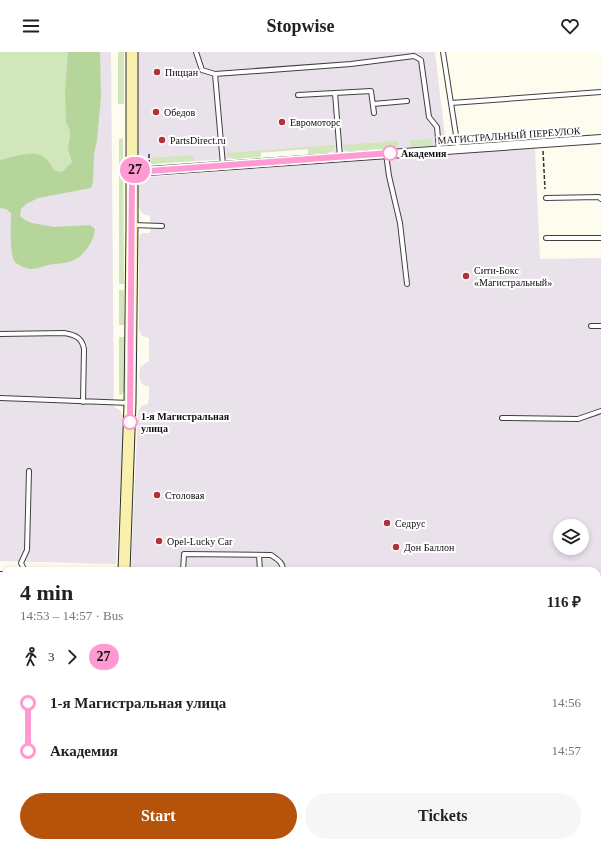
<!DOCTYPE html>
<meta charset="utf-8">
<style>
body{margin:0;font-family:"Times New Roman",serif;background:#f6f6f6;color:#222;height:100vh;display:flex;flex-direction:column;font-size:15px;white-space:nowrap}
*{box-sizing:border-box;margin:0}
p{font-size:13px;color:#767676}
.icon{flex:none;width:22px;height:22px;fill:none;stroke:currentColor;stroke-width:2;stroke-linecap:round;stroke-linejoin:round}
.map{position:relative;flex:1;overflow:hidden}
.details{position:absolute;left:0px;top:515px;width:601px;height:280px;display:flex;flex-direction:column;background:#fff;border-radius:12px 12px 0 0;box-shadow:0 2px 6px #0003}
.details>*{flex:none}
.badge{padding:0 8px;border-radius:13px;font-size:14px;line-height:26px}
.controls{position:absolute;left:553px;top:467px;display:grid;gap:8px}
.controls a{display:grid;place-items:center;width:36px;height:36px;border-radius:50%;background:#fff;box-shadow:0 2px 6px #0003;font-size:20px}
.map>.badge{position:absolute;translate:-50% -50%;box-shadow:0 0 0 2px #fff}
.legs{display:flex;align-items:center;gap:6px;height:44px;padding:0 20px;font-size:13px}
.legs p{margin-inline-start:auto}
.head{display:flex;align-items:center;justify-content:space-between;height:68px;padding:0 20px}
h1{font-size:22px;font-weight:600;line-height:30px}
.cta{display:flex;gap:8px;margin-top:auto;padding:8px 20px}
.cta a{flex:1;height:46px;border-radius:24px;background:#b45309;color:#fff;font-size:16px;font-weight:600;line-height:46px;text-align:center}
.cta a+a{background:#f6f6f6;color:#222}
ul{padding:0 20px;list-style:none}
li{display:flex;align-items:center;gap:14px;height:48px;font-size:15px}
li i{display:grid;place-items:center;width:6px;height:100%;margin:0 5px;background:currentColor}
li i::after{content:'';width:10px;height:10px;margin:-5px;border:3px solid;border-radius:50%;background:#fff}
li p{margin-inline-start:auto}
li:first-child i{background:linear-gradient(#0000 50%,currentColor 0)}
li:last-child i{background:linear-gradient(currentColor 50%,#0000 0)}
header{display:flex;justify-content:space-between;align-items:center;height:52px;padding:0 20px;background:#fff;font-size:18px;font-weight:600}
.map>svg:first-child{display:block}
</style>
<header><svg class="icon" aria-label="menu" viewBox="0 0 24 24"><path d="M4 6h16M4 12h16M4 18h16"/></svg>Stopwise<svg class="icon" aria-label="heart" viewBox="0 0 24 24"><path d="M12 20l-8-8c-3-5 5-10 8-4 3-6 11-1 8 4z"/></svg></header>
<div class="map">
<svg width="601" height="795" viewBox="0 0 601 795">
<rect width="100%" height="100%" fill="#fefbef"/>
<path fill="#eae2eb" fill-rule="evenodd" d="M 0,0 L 111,0 L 114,355 L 120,358 L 124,366 L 116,512 L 0,509 Z
M 137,0 L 435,0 L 446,93 L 308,102 L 308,97 L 261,101 L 261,105 L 149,112 L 145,111 L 141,108 L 138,100 Z
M 535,96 L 540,207 L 601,206 L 601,534 L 597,534 L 597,519 L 132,519 L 131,515 L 138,362 L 141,354 L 148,352 L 149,345 L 149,335 L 142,332 L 139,325 L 140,315 L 149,309 L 149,286 L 142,284 L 139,278 L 139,187 L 141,182 L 143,181 L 150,181 L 150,164 L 143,162 L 138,154 L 138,135 L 142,128 L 149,125 L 387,106 ZM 560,474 L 582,474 L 582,496 L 560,496 Z
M 597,548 L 601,548 L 601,739 L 597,740 Z
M 123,791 L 329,791 L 311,795 L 119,795 Z"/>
<path fill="#d1e6bb" d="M 0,0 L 68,0 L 65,41 L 66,70 L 69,76 L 70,83 L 68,97 L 72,110 L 62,120 L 55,119 L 46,107 L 26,102 L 0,108 Z
M 118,0 L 124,0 L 124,52 L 118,52 Z
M 123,86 L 124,232 L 119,232 L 119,87 Z
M 432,87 L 433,94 L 411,95 L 410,88 Z
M 398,89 L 398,96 L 349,99 L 344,97 L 342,93 Z
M 336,93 C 332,104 318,101 308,102 L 308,97 L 261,100 L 261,105 L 233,107 L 230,105 L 226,101 Z
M 193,103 L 194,109 L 151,112 L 151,106 Z
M 119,238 L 124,238 L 124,273 L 119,273 Z
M 119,285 L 124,285 L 124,339 L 121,343 L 119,342 Z"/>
<path fill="#b5d59b" d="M 68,0 L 100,0 L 101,45 L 97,88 L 94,102 L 93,130 L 91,136 L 38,146 L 26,152 L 21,157 L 20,164 L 25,168 L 32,171 L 54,175 L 90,173 L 95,177 C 94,188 86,201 76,207 C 68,212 58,211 49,213 C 43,214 37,217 31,217 C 26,217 18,213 15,210 C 9,204 11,170 11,161 L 6,157 L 0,156 L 0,108 C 11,105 30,99 40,103 C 47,105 51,114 55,119 L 62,120 L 72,110 L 68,97 L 70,83 L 69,76 L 66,70 L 65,41 Z"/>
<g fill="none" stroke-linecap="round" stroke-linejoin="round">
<g stroke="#404040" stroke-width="6">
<path id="lane" d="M 196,0 L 202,18 L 215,22 L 351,12 L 414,4 L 421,8 L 429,65 L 437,75 L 439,98
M 443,0 L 458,96
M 215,22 L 223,113
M 335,41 L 340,105
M 298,43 L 371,39 L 374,61
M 451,51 L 601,40
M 373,52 L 407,49
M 386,102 L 389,124 L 400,171 L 407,232
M 546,146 L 599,145 L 601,147
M 133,173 L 162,174
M 546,186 L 601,186
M 591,274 L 601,274
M 0,282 L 64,281 C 76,283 82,286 84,297 L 83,350
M 0,346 L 130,351
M 502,366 L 578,367 L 601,359
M 259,503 L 260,519
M 25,519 L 21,511 L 27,498 L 29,419
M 183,519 L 184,502 L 271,503 C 278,508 283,510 283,519
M 0,699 L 4,702
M 0,746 L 4,749
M 60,791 L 66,795
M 289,795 L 308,791"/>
</g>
<g stroke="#404040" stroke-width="10">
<path id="street" d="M 132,118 L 149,119 L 601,87
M 0,524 L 4,524
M 0,770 L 4,773
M 19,791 L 22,795
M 28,791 L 33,795"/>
</g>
<g stroke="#2f2f2f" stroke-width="13">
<path id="secondary" d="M 124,519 L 130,351 L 132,173 L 132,0
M 597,540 L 601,540
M 0,541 L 4,541
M 597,749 L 601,748
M 112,795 L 115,791
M 395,795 L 413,791"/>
</g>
<g stroke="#1e1e1e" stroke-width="14">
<path id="primary" d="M 597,767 L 601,766
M 597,785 L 601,784
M 470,795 L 488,791
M 552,795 L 570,791"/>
</g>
<path stroke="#2f2f2f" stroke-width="1.5" stroke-dasharray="4 2" stroke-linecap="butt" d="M 543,99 L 545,137
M 149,112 L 149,102
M 138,791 L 144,795
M 250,791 L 252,795
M 263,795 L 281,791
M 340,795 L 358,791"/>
<use href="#lane" stroke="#fff" stroke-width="4"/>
<use href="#street" stroke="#fff" stroke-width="8"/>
<use href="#secondary" stroke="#f9f0ae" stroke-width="11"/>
<use href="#primary" stroke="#eecf6e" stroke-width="12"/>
</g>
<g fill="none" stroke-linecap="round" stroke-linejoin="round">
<g stroke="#fff" stroke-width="9">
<path id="line-1" d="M 130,370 L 132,118 L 149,119 L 390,101"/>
</g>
<use href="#line-1" stroke="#ff9ad2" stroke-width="6"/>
</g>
<g fill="#b33036" stroke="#fff" stroke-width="1.5">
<circle cx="157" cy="20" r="4"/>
<circle cx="156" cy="60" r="4"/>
<circle cx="282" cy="70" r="4"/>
<circle cx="162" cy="88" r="4"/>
<circle cx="466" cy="224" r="4"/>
<circle cx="157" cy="443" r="4"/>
<circle cx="387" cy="471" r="4"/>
<circle cx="159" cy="489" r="4"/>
<circle cx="396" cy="495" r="4"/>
</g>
<g fill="#fff" stroke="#ff9ad2" stroke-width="2">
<circle cx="390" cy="101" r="7"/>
<circle cx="130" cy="370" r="7"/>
</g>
<g text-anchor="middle" stroke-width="4" stroke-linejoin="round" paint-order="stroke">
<g font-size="10" fill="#0d0d0d" stroke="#fff" text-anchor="start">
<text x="165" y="24">Пиццан</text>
<text x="164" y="64">Обедов</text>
<text x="290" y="74">Евромоторс</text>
<text x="170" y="92">PartsDirect.ru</text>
<text x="474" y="222">Сити-Бокс<tspan x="474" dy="12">«Магистральный»</tspan></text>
<text x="165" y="447">Столовая</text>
<text x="395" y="475">Седрус</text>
<text x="167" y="493">Opel-Lucky Car</text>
<text x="404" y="499">Дон Баллон</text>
</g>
<g font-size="10" fill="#0d0d0d" stroke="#fff">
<text transform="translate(509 83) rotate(-4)" y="4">МАГИСТРАЛЬНЫЙ ПЕРЕУЛОК</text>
</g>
<g font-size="10" font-weight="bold" fill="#0d0d0d" stroke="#fff" text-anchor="start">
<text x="401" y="105">Академия</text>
<text x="141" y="368">1-я Магистральная<tspan x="141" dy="12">улица</tspan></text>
</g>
</g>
</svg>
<div class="controls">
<a><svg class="icon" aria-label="layers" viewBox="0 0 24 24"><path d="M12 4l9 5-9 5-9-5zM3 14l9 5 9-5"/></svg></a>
</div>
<b class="badge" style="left:135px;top:118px;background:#ff9ad2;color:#111">27</b>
<section class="details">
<div class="head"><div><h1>4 min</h1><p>14:53 – 14:57 · Bus</p></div><b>116 ₽</b></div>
<div class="legs"><svg class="icon" aria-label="walk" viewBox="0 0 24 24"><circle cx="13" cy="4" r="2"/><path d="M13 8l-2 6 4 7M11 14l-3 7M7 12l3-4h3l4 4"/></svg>3<svg class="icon" aria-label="forward" viewBox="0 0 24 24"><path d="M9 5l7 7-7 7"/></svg><b class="badge" style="background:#ff9ad2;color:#111">27</b></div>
<ul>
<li><i style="color:#ff9ad2"></i><b>1-я Магистральная улица</b><p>14:56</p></li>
<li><i style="color:#ff9ad2"></i><b>Академия</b><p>14:57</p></li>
</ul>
<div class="cta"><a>Start</a><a>Tickets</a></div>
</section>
</div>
